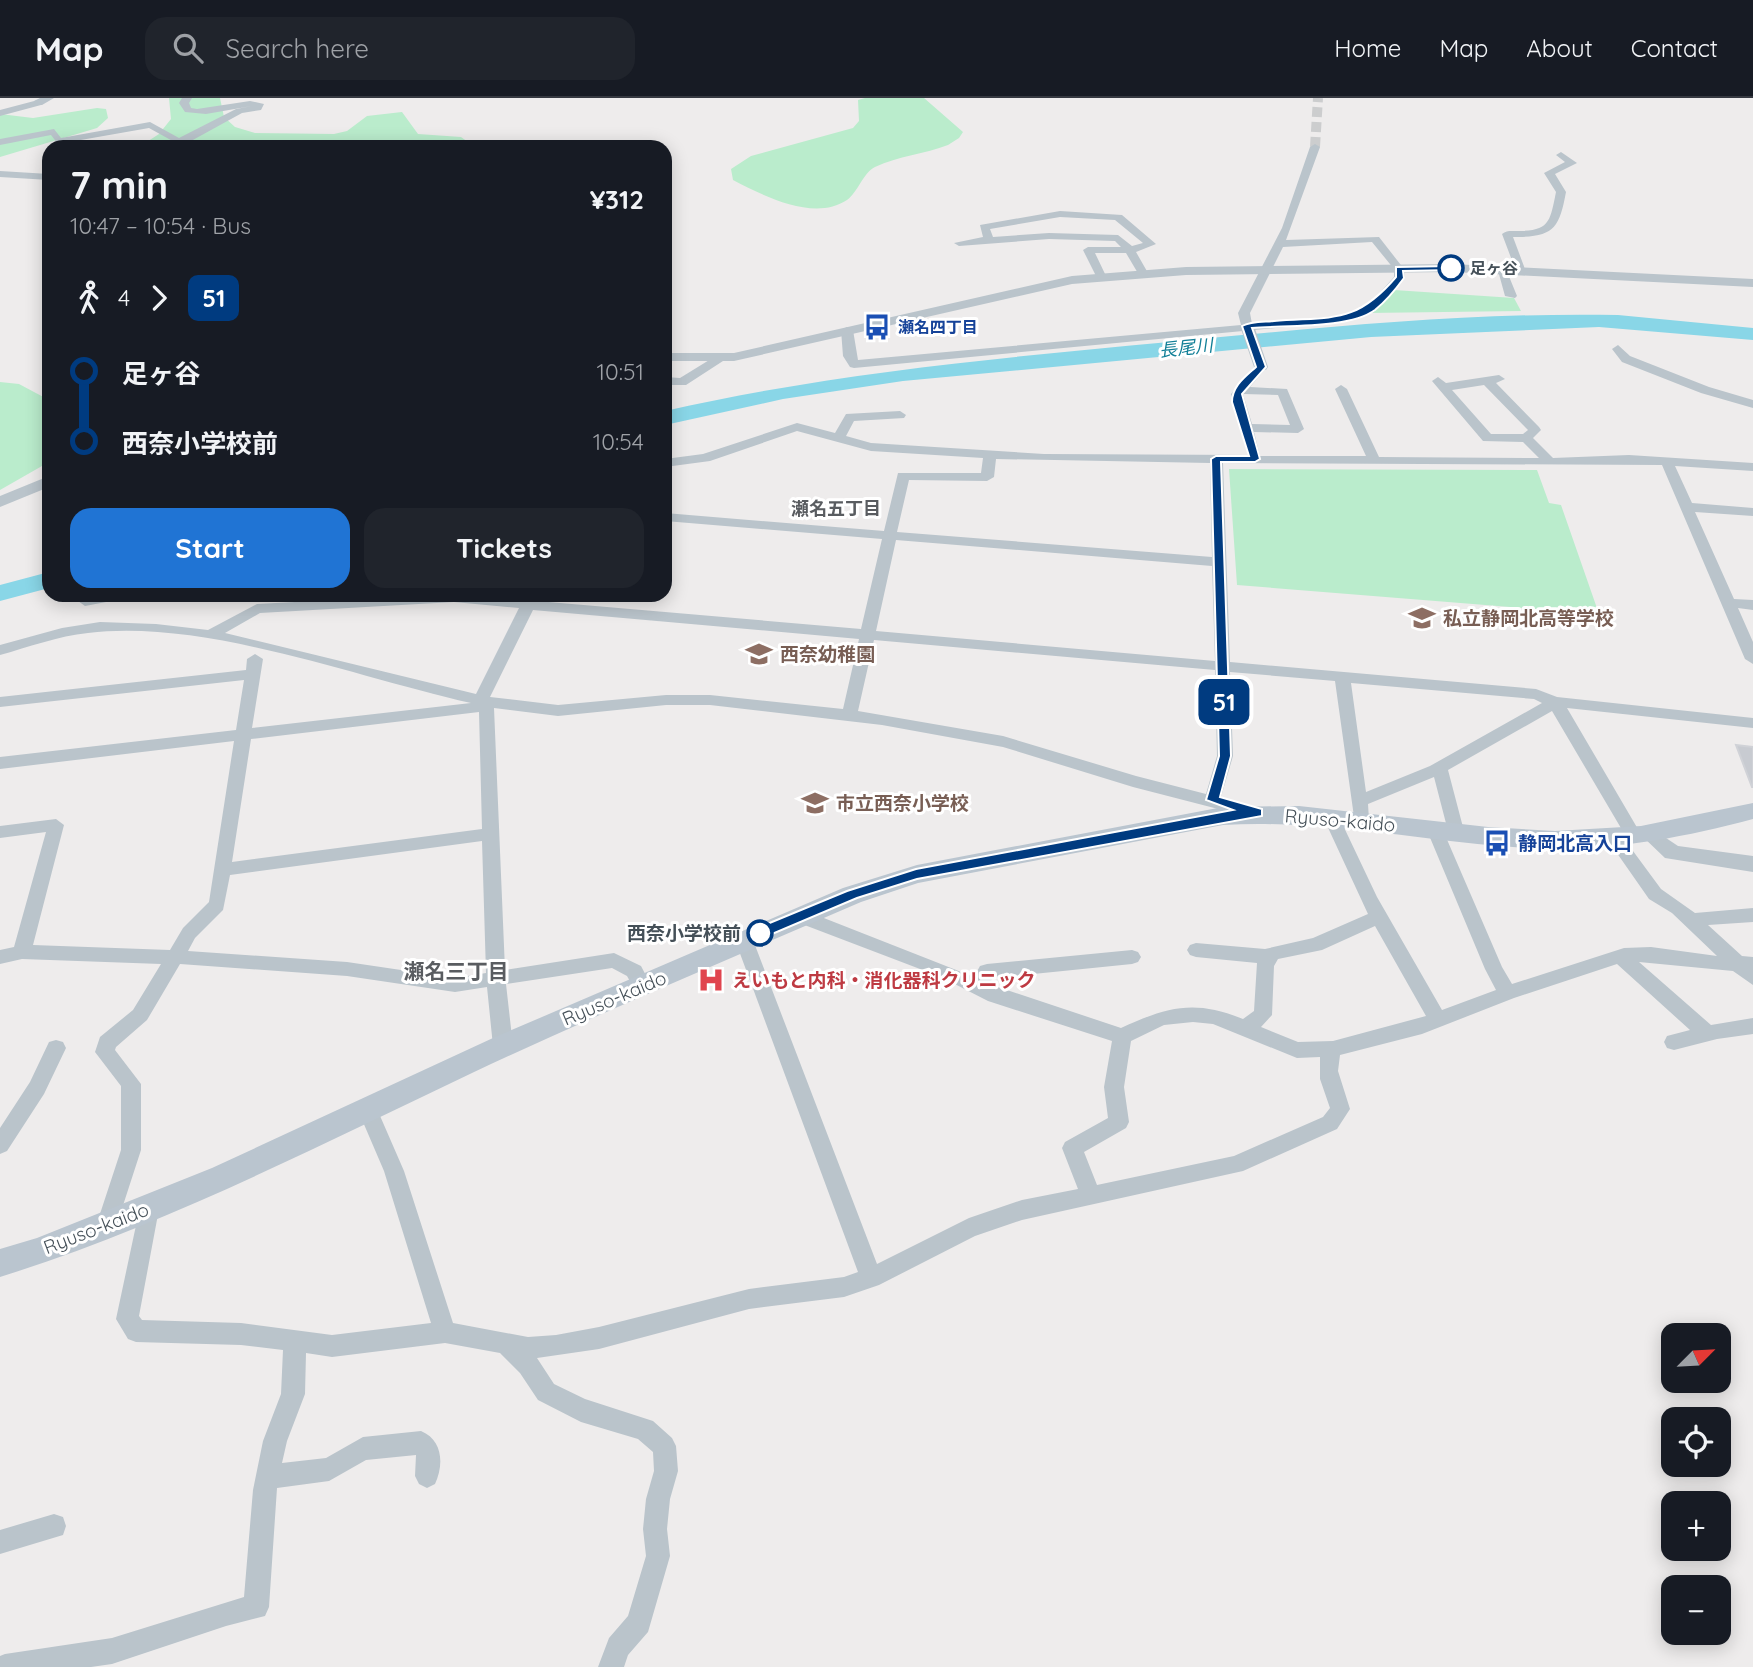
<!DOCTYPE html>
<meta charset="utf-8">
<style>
body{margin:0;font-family:Quicksand,"Noto Sans JP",sans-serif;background:#20242c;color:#f1f3f6;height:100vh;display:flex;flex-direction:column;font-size:26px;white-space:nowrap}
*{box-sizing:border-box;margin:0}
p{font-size:23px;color:#9ea1a6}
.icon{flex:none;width:38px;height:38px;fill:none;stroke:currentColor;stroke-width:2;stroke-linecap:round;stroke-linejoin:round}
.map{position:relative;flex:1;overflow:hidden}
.details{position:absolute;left:42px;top:42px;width:630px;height:462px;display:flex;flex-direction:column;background:#171b24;border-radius:21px;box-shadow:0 4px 18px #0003}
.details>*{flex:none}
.badge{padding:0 14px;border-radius:10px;font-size:24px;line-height:46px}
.needle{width:46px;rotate:66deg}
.fabs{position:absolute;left:1661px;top:1225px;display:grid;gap:14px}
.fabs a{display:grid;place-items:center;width:70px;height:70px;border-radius:14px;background:#171b24;box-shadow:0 4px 18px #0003;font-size:35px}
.map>.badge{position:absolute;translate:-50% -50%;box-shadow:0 0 0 4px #fff}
.legs{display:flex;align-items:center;gap:10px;height:77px;padding:0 28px;font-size:23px}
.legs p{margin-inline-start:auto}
.head{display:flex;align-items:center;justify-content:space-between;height:119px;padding:0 28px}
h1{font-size:38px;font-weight:700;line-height:52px}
.button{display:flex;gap:14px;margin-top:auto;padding:14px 28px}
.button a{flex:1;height:80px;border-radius:21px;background:#2074d4;color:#fff;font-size:28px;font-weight:700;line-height:80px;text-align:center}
.button a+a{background:#20242c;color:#f1f3f6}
ul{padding:0 28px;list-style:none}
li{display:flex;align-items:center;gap:24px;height:70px;font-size:26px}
li i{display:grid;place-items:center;width:10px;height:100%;margin:0 9px;background:currentColor}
li i::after{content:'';width:18px;height:18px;margin:-9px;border:5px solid;border-radius:50%;background:#171b24}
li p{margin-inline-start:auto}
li:first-child i{background:linear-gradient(#0000 50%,currentColor 0)}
li:last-child i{background:linear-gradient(currentColor 50%,#0000 0)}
header{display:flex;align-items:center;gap:42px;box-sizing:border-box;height:98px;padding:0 35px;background:#171b24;border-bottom:2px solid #363941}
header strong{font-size:33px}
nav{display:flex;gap:38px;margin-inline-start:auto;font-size:24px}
.search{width:490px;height:63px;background:#20242c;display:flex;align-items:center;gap:18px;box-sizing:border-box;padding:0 24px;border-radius:21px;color:#9ea1a6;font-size:26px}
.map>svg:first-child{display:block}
</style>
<header>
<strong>Map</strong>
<div class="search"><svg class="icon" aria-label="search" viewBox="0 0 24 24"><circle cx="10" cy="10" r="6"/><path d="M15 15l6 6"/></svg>Search here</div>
<nav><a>Home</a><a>Map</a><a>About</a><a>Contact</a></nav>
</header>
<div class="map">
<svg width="1753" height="1569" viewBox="0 0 1753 1569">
<rect width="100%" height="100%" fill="#eeecec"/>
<path fill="#baeccc" d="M 169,0 L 220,0 L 224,19 L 235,29 L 255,35 L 334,36 L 347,33 L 367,18 L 402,14 L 418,36 L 461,39 L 468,44 L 464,49 L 139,49 L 159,36 L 171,21 Z
M 865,0 L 924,0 L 963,34 L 959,40 L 948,47 C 925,56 898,58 875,69 C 863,75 858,94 847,102 C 814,124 764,98 733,82 L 731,71 L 751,58 L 853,30 L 859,23 L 858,2 Z
M 97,10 L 106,11 L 108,20 L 97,30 L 0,59 L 0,16 L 33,20 Z
M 1394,192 L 1514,200 L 1521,213 L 1367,215 Z
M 0,284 L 19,286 L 49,302 L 49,364 L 0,392 Z
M 1229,371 L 1537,372 L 1549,405 L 1561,407 L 1599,516 L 1237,487 Z"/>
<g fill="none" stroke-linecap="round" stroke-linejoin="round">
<path fill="#89d6e7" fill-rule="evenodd" d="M 1618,217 L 1753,230 L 1753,242 L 1599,229 L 1371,239 L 903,283 L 783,301 L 665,327 L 665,313 C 831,275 999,260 1169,244 C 1318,230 1468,214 1618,217 Z
M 49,474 L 49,490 L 0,503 L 0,487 Z"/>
</g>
<path fill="#c8cbd1" stroke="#d0d2d7" stroke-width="2" d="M 1736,647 L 1753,649 L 1753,689 L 1752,689 Z"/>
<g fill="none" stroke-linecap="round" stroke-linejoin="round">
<path stroke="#cccdce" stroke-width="10" stroke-dasharray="10 5" stroke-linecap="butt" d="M 1315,49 L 1318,0"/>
<path fill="#bac4cb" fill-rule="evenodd" d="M 182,0 L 192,0 L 189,5 L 191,10 L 197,11 L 250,3 L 264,6 L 261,12 L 242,15 L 191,43 L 178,46 L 149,30 L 58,46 L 51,37 L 0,47 L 0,41 L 54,31 L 61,40 L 150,24 L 179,40 L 236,11 L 252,8 L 206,16 L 185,14 L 179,5 Z
M 38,2 L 43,5 L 41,7 L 0,18 L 0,12 Z
M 1315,46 L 1320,49 L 1286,142 L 1379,139 L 1404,171 L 1405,180 L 1374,214 L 1349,223 L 854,270 L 850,269 L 843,258 L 841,232 L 847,229 L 853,232 L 858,262 L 1241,227 L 1238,215 L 1282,130 L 1310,49 ZM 1372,144 L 1394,171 L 1394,179 L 1366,210 L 1347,217 L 1252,226 L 1250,215 L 1283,149 Z
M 1561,54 L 1577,65 L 1555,76 L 1566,94 C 1559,132 1553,139 1513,139 L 1525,171 L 1516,173 L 1502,136 C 1507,132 1511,133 1518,133 C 1550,133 1550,123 1556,94 L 1544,75 L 1565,64 L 1556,57 Z
M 0,73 L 49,76 L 49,82 L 0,79 Z
M 1060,113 L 1122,117 L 1156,146 L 1136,154 L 1148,175 L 1147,177 L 1139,177 L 1126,155 L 1095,155 L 1106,178 L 1097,180 L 1083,152 L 1088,149 L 1121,149 L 1115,143 L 1049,141 L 959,148 L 954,145 L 983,139 L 980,127 ZM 1060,119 L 1115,122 L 1143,145 L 1132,148 L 1118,137 L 1049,135 L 993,139 L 990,131 Z
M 1497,169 L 1506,171 L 1517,198 L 1515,200 L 1505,198 Z
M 1618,247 L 1630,258 L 1709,289 L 1753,302 L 1753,310 L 1701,295 L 1622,264 L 1612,251 Z
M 719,256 L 725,260 L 723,263 L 686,287 L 665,287 L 665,279 L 680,280 Z
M 1261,265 L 1267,269 L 1250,289 L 1287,291 L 1304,331 L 1298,335 L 1254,334 L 1260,358 L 1366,358 L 1335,291 L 1341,287 L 1347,291 L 1379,359 L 1539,360 L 1523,344 L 1483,343 L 1432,283 L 1438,279 L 1446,285 L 1499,277 L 1505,281 L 1496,285 L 1539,329 L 1541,332 L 1533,340 L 1553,360 L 1629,357 L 1753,365 L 1753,373 L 1675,368 L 1692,405 L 1753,410 L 1753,418 L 1695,414 L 1734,501 L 1753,502 L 1753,512 L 1738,510 L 1753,544 L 1753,566 L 1745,561 L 1662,367 L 1223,365 L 1230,564 L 1536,591 L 1557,599 L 1753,620 L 1753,630 L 1567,610 L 1642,738 L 1634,744 L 1628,742 L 1552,613 L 1448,672 L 1464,733 L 1462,737 L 1450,737 L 1448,733 L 1434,679 L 1368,706 L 1369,722 L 1367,726 L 1355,726 L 1335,583 L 1230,574 L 1233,658 L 1221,699 L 1263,711 L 1265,715 L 1257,721 L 1133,689 L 1003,649 L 882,627 L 710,607 L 666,607 L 558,618 L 494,610 L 505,872 L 614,855 L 641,868 L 652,889 L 650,894 L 643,896 L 636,894 L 627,878 L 612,870 L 506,886 L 513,948 L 510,954 L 503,956 L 496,954 L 493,948 L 487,889 L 455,894 L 347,878 L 180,866 L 147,922 L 116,949 L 115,952 L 141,986 L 141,1052 L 115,1132 L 108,1135 L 101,1132 L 97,1125 L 121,1052 L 121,988 L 95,954 L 100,939 L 133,912 L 161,866 L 22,861 L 0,866 L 0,852 L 14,849 L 46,734 L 0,740 L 0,728 L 56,721 L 64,727 L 33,847 L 170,852 L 183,830 L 209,804 L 234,643 L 0,671 L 0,659 L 236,632 L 244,582 L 0,609 L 0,599 L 246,572 L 247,561 L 255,556 L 263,561 L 252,630 L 471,605 C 355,579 206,521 88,535 C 58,538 29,549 0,557 L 0,547 L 62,530 L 100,524 L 156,526 L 208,532 L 257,506 L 427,497 L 523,502 L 525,497 L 539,497 L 537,503 L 861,531 L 882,441 L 665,423 L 665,415 L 884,433 L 898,375 L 981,375 L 983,360 L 871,353 L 797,333 L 710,363 L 665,369 L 665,361 L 703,356 L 797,325 L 835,335 L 846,316 L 900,313 L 906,317 L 904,320 L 854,323 L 846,338 L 871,345 L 1044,356 L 1248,357 L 1231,296 L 1257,266 ZM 1484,287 L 1528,332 L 1523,336 L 1491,336 L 1452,292 ZM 1243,296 L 1278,297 L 1290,327 L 1252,326 ZM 996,361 L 1210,365 L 1212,459 L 897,434 L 909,382 L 987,383 L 994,379 ZM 896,442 L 1212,468 L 1215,563 L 876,533 ZM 454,504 L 519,510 L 476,596 L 225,535 L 260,515 ZM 533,512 L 859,541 L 843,611 L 710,597 L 666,597 L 558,607 L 490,599 ZM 874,542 L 1215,572 L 1217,658 L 1206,696 L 1136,678 L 1003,638 L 858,613 ZM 1351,585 L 1534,601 L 1542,605 L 1430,668 L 1366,694 ZM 479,614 L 482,731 L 232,764 L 251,641 ZM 482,743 L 486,875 L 455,880 L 347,864 L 188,853 L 195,840 L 223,812 L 230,777 Z
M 94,497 L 129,497 L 122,501 L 85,508 L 78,503 L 80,500 Z
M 1332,715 L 1340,721 L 1377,799 L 1442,912 L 1496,892 L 1485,871 L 1426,730 L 1434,724 L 1442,730 L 1502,869 L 1512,886 L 1624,850 L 1651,849 L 1717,858 L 1672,815 L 1649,801 L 1605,738 L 1613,732 L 1619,734 L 1661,791 L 1695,815 L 1753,810 L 1753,824 L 1708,827 L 1742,858 L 1753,859 L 1753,887 L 1733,873 L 1639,864 L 1711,927 L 1753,920 L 1753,936 L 1717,941 L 1674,952 L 1667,950 L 1664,944 L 1667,938 L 1690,932 L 1617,866 L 1514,900 L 1422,936 L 1340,957 L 1338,973 L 1350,1011 L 1337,1031 L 1243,1073 L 1022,1122 L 975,1138 L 879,1187 L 844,1199 L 749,1211 L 599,1251 L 537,1260 L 554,1286 L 585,1301 L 653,1323 L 672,1340 L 676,1348 L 678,1373 L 670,1401 L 667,1431 L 670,1458 L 648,1534 L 628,1557 L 624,1569 L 598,1569 L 609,1540 L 628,1518 L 646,1458 L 643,1431 L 646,1401 L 654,1373 L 653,1354 L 638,1341 L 581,1324 L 538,1302 L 520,1275 L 500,1255 L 445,1245 L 332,1259 L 306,1255 L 305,1296 L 287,1343 L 282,1365 L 326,1360 L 363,1339 L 421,1333 C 443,1342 444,1367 435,1386 L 427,1390 L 419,1386 L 415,1378 L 416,1357 L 366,1362 L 329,1383 L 277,1390 L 269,1509 L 265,1518 L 226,1528 L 112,1566 L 91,1569 L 0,1569 L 0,1558 L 5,1556 L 112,1540 L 244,1499 L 253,1392 L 263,1343 L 281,1296 L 283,1252 L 241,1247 L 136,1244 L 128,1241 L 116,1221 L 141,1104 L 148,1101 L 155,1104 L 159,1111 L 139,1218 L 142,1222 L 241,1225 L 332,1237 L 431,1225 L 384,1073 L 357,1010 L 360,1004 L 367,1001 L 374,1004 L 404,1073 L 453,1225 L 528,1239 L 556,1237 L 599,1229 L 749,1191 L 844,1179 L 858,1174 L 735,842 L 738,837 L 750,837 L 753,842 L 877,1166 L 969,1120 L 1022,1102 L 1078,1091 L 1062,1050 L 1065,1044 L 1108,1020 L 1104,989 L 1112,943 L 988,903 L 941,879 L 794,823 L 791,818 L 794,813 L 806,813 L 974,879 L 980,868 L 987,866 L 1132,852 L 1138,854 L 1141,859 L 1138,864 L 1132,866 L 993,880 L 989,886 L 1121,930 C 1167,909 1194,901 1243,921 L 1254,913 L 1257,865 L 1196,859 L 1190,857 L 1187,852 L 1190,847 L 1196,845 L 1265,851 L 1313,840 L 1368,816 L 1324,721 ZM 1375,828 L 1426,918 L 1333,943 L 1298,944 L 1261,929 L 1272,917 L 1274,868 L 1278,861 L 1322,852 ZM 1193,924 L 1213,926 L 1297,960 L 1320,959 L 1320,981 L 1330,1010 L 1323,1019 L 1234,1058 L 1097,1087 L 1084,1054 L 1126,1030 L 1129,1024 L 1124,989 L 1131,943 L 1164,927 Z
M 56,942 L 63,944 L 66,950 L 44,996 L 7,1053 L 0,1056 L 0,1030 L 30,984 L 49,944 Z
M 54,1416 L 63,1419 L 66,1428 L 63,1437 L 0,1456 L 0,1432 Z"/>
<path fill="#bac4cb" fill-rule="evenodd" d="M 40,0 L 54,0 L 42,7 L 34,7 L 34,3 Z
M 1452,166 L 1753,181 L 1753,189 L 1452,174 L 1186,177 L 1072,186 L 734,263 L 665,263 L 665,255 L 734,255 L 1072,178 L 1186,169 Z
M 1247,224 L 1254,228 L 1268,269 L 1266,272 L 1254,269 L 1240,228 Z
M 49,378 L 49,389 L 0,409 L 0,398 Z
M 1651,730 L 1678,748 L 1753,758 L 1753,774 L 1665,760 L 1641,737 L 1644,732 Z"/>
<path fill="#bac5cf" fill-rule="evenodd" d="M 1753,705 L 1753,721 C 1679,741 1603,754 1526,750 C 1424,744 1326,721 1223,727 L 918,785 L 861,804 C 731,860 600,915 472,975 C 318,1048 163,1128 0,1179 L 0,1151 L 37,1140 L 212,1070 L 493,940 L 843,790 L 917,767 L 1223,709 L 1299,708 L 1488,729 L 1555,733 L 1641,728 Z"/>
</g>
<path fill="#003b80" stroke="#fff" stroke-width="2" d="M 1451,168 L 1454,172 L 1403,173 L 1404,180 C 1396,191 1386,203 1375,212 C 1349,231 1285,227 1252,230 L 1266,269 L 1242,296 L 1260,361 L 1255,364 L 1221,364 L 1231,658 L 1220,699 L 1262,711 L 1262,718 L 917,781 L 857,800 L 765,839 L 755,839 L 755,831 L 847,793 L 916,771 L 1233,712 L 1206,702 L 1219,658 L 1211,361 L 1216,358 L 1249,358 L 1232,304 C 1232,288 1245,279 1256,269 L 1242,228 C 1251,223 1264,224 1274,223 C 1332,218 1355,227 1396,179 L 1396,169 Z"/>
<defs>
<g id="bus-bare" transform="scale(2.1)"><path d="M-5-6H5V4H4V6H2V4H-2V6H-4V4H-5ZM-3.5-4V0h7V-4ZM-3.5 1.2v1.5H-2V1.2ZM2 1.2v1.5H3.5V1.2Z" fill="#1a4fb4" stroke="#fff" stroke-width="2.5" paint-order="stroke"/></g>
<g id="school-bare" transform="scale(2.1)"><path d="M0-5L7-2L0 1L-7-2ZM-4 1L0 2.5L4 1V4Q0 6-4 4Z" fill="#8d6e63" stroke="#fff" stroke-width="2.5" paint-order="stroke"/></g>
<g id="hospital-bare" transform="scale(2.1)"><path d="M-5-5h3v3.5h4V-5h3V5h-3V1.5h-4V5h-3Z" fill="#e0444e" stroke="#fff" stroke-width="2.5" paint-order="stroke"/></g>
</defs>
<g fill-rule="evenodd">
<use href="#bus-bare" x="877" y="229"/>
<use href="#school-bare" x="1422" y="520"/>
<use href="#school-bare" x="759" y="556"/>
<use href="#school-bare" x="815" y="705"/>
<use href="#bus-bare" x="1497" y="745"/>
<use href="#hospital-bare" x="711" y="882"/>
</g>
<g fill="#fff" stroke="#003b80" stroke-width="3.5">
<circle cx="1451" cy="170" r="12"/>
<circle cx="760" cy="835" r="12"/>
</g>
<g text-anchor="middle" stroke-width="6" stroke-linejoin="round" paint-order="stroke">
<g font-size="16" font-weight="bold" fill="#455058" stroke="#fff" text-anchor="start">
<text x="1470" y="176">足ヶ谷</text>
</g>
<g font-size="16" font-weight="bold" fill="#164399" stroke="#fff" text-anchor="start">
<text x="898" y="235">瀬名四丁目</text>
</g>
<g font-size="18" font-style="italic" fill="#127f97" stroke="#fff">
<text transform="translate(1186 250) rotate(-6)" y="6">長尾川</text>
</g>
<g font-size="18" font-weight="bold" fill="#595c60" stroke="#fff">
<text x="836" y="417">瀬名五丁目</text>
</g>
<g font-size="19" font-weight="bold" fill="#785e54" stroke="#fff" text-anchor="start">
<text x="1443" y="527">私立静岡北高等学校</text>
<text x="780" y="563">西奈幼稚園</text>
<text x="836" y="712">市立西奈小学校</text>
</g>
<g font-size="19" fill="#455058" stroke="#fff">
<text transform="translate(1340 722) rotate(5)" y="7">Ryuso-kaido</text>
<text transform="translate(614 900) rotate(-23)" y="7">Ryuso-kaido</text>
<text transform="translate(96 1130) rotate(-21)" y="7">Ryuso-kaido</text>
</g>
<g font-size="19" font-weight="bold" fill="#164399" stroke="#fff" text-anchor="start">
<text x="1518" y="752">静岡北高入口</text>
</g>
<g font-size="19" font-weight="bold" fill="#455058" stroke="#fff" text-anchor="end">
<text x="741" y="842">西奈小学校前</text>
</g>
<g font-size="19" font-weight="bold" fill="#be3a42" stroke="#fff" text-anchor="start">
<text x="732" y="889">えいもと内科・消化器科クリニック</text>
</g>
<g font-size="21" font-weight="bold" fill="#595c60" stroke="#fff">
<text x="456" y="881">瀬名三丁目</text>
</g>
</g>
</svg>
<div class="fabs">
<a><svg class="needle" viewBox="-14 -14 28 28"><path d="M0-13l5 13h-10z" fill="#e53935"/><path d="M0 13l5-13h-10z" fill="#9ea1a6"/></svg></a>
<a><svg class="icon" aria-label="locate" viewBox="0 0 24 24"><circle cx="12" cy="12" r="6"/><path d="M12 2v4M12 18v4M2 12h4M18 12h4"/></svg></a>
<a>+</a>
<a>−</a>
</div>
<b class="badge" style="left:1224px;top:604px;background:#003b80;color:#fff">51</b>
<section class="details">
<div class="head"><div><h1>7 min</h1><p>10:47 – 10:54 · Bus</p></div><b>¥312</b></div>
<div class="legs"><svg class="icon" aria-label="walk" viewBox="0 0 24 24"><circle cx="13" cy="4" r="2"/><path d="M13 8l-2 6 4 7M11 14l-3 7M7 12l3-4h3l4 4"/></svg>4<svg class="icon" aria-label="forward" viewBox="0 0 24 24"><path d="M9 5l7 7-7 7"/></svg><b class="badge" style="background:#003b80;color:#fff">51</b></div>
<ul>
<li><i style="color:#003b80"></i><b>足ヶ谷</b><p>10:51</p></li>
<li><i style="color:#003b80"></i><b>西奈小学校前</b><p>10:54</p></li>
</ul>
<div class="button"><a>Start</a><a>Tickets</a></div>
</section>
</div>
